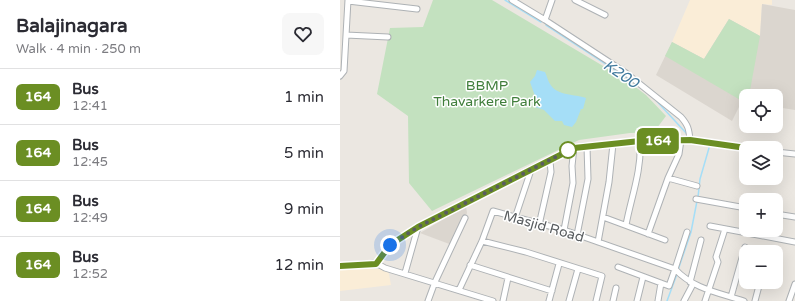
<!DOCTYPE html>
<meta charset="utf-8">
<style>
body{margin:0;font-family:"Varela Round",sans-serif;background:#f7f7f7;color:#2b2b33;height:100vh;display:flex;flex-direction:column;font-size:15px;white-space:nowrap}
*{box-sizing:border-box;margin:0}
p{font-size:13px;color:#7c7c81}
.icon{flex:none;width:22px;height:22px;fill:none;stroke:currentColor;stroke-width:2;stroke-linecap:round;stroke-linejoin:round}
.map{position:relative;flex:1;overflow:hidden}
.side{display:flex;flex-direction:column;background:#fff;width:340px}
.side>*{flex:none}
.badge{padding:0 8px;border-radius:6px;font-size:14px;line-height:26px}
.controls{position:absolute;left:399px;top:89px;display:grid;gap:8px}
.controls a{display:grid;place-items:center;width:44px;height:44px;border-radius:8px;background:#fff;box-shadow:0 4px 16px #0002;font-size:20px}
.you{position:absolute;width:20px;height:20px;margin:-10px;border:3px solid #fff;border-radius:50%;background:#1a73e8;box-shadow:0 0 0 6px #1a73e833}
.map>.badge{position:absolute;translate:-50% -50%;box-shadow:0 0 0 2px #fff}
.round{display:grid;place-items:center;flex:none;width:42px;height:42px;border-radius:8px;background:#f7f7f7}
.summary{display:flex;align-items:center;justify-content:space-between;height:68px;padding:0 16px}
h1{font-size:19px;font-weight:800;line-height:30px}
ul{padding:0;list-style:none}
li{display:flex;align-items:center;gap:12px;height:56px;padding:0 16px;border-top:1px solid #e1e1e2}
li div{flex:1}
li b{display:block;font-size:15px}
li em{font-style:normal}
li .badge{min-width:44px;font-weight:700;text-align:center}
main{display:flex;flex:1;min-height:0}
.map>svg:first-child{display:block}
</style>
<main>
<section class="side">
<div class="summary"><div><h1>Balajinagara</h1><p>Walk · 4 min · 250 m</p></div><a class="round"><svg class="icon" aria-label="heart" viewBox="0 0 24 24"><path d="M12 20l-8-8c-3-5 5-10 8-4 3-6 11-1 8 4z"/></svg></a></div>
<ul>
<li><span class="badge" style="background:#6b8e23;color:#fff">164</span><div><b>Bus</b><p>12:41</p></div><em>1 min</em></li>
<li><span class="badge" style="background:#6b8e23;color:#fff">164</span><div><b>Bus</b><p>12:45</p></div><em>5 min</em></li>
<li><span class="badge" style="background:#6b8e23;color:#fff">164</span><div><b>Bus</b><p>12:49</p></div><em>9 min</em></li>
<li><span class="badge" style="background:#6b8e23;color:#fff">164</span><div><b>Bus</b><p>12:52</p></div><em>12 min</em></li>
</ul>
</section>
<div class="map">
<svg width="455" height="301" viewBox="0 0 455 301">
<rect width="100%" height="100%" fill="#ebe7e1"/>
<path fill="#faedd7" d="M 350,0 L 432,0 L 432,5 L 422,4 L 420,36 L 389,19 L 364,59 L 332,42 Z
M 0,269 L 48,269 L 51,285 L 0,291 Z"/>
<path fill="#dbd6cf" d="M 422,4 L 455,10 L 455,110 L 436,107 L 436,96 L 406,96 L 406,102 L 402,101 L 392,121 L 316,75 L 332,42 L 364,59 L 389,19 L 420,36 Z
M 126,206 L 127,213 L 112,245 L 80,233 Z"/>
<path fill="#c3e1bf" d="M 93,0 L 152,0 L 285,79 L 306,95 L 326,116 L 314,132 L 290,133 L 239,140 L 92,211 L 69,183 L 68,116 L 37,94 L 50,28 L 83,27 Z
M 389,19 L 420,36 L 409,96 L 406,96 L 406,102 L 402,101 L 325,56 L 332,42 L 364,59 Z"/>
<path fill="#a5def7" d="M 197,70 L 205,72 C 207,76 208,81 210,84 C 217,96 235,94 246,98 L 243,109 L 241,109 L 236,122 L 232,127 L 224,125 L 222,121 L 215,121 L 204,110 L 195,107 L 193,103 L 195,96 L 190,82 L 195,76 Z"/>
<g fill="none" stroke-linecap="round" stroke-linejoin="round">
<path stroke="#a5def7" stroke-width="1.5" d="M 165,0 L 201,22
M 206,25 L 298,85
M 312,96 L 347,134
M 358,197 L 360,179 L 369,148
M 338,270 L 351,232 L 357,201
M 327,301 L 337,274"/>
<g stroke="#aeb2b5" stroke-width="7">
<path id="minor" d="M 172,0 L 205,20 L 286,73 L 341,117 C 348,125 349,129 350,140
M 235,0 L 265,15
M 8,1 L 77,9
M 205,20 L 212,0
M 6,35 L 48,37
M 0,76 L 4,71 L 8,0
M 436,152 L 455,154
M 328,178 L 357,186
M 356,199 L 406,208
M 436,214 L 455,217
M 263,217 L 325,240
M 175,218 L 191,170
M 199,225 L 211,172 L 210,161
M 286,225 C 291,198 302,170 300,141
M 370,226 L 455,242
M 224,230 L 233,183 L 232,166 L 234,147
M 347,232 L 335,269 C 353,289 380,293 404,301
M 308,234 L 328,178 L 339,154 L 341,140
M 237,235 L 248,179 L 247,146
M 142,241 L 186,252 L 262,276 L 256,301
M 258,242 L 269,182 L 273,144
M 428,252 L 429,249
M 36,263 L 45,268 L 153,301
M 130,265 L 212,291
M 0,266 L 36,263 L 49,245 L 78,227 L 234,147 L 300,141 L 350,140 L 406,148
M 65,273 L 78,227
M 350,282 L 361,240
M 119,290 L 142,241 L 153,211 L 224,230 L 335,269 L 329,286 L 278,267
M 391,297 L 405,247
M 88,301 L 95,282 L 125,218
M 163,301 L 168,278
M 209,301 L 219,264
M 229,301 L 238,269
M 273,301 L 276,288
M 297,301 L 303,277
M 318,301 L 321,283
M 344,301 L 353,284
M 365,301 L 378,262 L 376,257 L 385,229
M 415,301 L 420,282
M 449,301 L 455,284"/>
</g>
<use href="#minor" stroke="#fff" stroke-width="5"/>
</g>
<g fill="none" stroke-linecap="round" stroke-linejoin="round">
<g stroke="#fff" stroke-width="9">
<path id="line" d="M 0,266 L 36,264 L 50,245 L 78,227 L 234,148 L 300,141 L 350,140 L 406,148"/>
</g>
<use href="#line" stroke="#6b8e23" stroke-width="6"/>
<path stroke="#595d60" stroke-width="4" stroke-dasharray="0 7.2" d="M 50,245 L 78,227 L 210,160 L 228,150"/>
</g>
<circle fill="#fff" stroke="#6b8e23" stroke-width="2" cx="228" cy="150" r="8"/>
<g text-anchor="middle" stroke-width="3" stroke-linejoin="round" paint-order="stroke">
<g font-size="14" fill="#407e3b" stroke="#fff">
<text x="147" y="90">BBMP<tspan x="147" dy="16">Thavarkere Park</tspan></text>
</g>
<g font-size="14" fill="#595d60" stroke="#fff">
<text transform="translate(204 226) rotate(16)" y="5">Masjid Road</text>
</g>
<g font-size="15" font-style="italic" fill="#427b9e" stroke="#fff">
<text transform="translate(281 74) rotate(34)" y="5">K200</text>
</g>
</g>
</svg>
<div class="controls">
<a><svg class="icon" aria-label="locate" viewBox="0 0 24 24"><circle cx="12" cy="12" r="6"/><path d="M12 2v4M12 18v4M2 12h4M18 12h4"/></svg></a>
<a><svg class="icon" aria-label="layers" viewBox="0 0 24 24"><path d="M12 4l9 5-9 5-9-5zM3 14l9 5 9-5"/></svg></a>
<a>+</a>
<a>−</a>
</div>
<div class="you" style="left:50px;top:245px"></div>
<b class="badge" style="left:318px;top:141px;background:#6b8e23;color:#fff">164</b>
</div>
</main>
